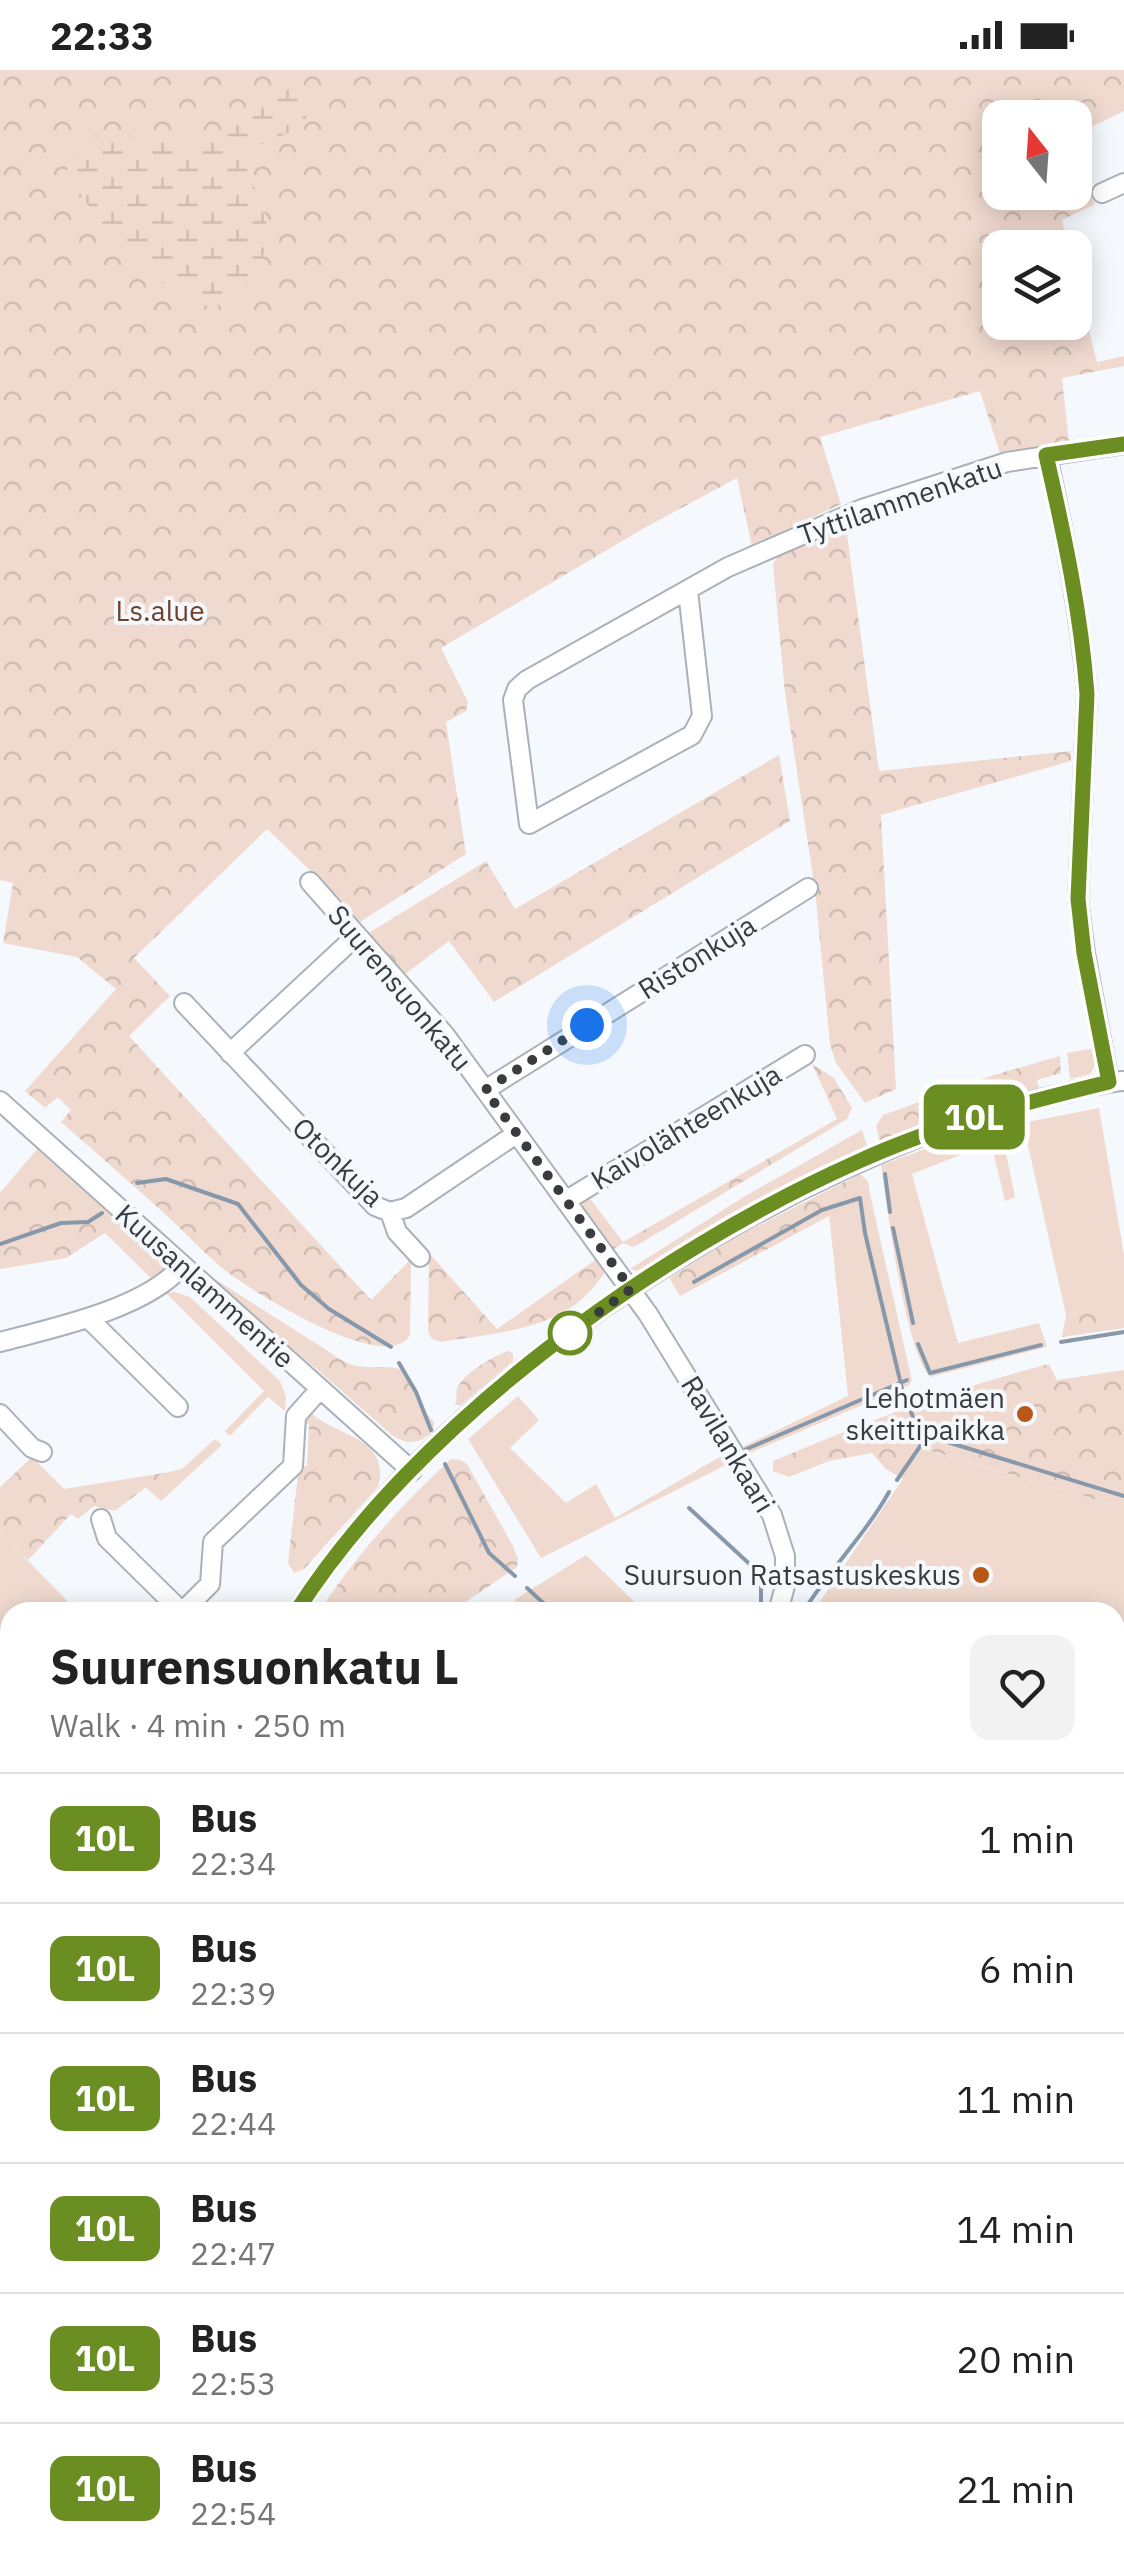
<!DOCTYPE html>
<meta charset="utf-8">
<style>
body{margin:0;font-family:"IBM Plex Sans",sans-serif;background:#f2f2f2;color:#222;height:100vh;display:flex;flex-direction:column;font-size:38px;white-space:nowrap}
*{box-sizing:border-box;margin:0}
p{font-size:32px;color:#767676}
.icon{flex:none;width:55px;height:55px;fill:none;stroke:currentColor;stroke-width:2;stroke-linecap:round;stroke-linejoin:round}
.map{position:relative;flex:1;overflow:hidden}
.details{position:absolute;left:0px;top:1532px;width:1125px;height:972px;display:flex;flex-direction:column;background:#fff;border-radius:30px 30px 0 0;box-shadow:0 5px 25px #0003}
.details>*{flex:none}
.badge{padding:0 20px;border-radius:15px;font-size:35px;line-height:65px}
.needle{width:65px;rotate:343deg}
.buttons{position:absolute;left:982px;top:30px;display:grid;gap:20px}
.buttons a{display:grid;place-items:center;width:110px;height:110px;border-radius:20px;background:#fff;box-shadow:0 5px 25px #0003;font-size:50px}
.you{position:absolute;width:50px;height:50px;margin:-25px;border:8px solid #fff;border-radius:50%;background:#1a73e8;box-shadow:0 0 0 15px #1a73e833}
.map>.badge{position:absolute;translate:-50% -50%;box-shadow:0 0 0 5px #fff}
.round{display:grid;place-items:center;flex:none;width:105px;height:105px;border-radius:20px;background:#f2f2f2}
.headline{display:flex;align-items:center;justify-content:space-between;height:170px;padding:0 50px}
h1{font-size:48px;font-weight:700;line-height:75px}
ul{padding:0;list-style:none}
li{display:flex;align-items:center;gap:30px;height:130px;padding:0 50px;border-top:2px solid #e0e0e0}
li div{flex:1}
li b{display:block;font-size:38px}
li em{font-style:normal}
li .badge{min-width:110px;font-weight:700;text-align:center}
.status{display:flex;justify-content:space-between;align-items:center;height:70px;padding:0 50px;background:#fff;direction:ltr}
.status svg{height:28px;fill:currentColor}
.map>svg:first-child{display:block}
</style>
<div class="status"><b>22:33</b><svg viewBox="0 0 49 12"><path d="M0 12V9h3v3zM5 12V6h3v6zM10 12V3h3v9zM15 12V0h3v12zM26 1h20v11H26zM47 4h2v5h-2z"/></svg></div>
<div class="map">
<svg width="1124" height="2503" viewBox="0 0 1124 2503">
<defs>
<pattern id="forest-crowns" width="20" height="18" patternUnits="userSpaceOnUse" patternTransform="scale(2.5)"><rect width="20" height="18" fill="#f0dacf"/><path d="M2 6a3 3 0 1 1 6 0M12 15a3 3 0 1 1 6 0" fill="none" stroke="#cfbcb3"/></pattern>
<pattern id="wetland-marsh" width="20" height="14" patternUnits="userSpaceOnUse" patternTransform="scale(2.5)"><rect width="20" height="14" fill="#f0dacf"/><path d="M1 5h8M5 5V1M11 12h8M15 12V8" fill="none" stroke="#cfbcb3"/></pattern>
</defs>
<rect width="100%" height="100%" fill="#f5f9fe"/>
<path fill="#f0dacf" d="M 1095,978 L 1094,998 L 1090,1004 L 1070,1009 L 1067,983 Z
M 1099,1038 L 1124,1185 L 1124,1236 L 1066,1245 L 1023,1053 Z
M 994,1058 L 1004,1073 L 1015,1127 L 1005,1131 L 991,1073 L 912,1104 L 958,1273 L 1039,1253 L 1047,1277 L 930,1307 C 905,1280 887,1136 881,1095 L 980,1059 Z
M 862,1060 L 868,1079 L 756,1136 L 642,1202 L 630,1199 L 745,1126 Z
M 870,1124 L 912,1311 L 909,1315 L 745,1385 L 740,1378 L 848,1326 L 829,1144 Z
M 217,1210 L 232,1220 L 334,1285 L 320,1302 L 215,1212 Z
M 175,1222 L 190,1227 L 280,1311 L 286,1326 L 285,1341 L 268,1327 L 230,1366 L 225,1361 L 264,1321 L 166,1223 Z
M 518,1326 L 539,1350 L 510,1378 L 566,1433 L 596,1414 L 615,1448 L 723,1385 L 728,1394 L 541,1488 L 468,1369 Z
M 215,1369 L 222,1375 L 161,1431 L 145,1417 L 164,1403 L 182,1399 Z
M 923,1379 L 1124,1438 L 1124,1644 L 1115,1678 L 1115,1542 L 813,1542 Z
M 0,1462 L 78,1542 L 10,1542 L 10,1600 L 0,1590 Z
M 586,1485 L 645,1542 L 530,1542 L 514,1530 Z
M 0,2318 L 10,2322 L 10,2495 L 327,2495 L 329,2503 L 0,2503 Z"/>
<path fill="url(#forest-crowns)" d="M 0,0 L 1124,0 L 1124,41 L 1075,65 L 1075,48 L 1000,48 L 1000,122 L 1075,122 L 1075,94 L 1095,134 L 1062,150 L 1068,177 L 1000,178 L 1000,252 L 1075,252 L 1075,205 L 1097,292 L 1124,286 L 1124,296 L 1062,308 L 1069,372 L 1000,384 L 980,321 L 820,367 L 841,434 L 752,476 L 737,408 L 646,457 L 441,578 L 468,632 L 466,641 L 446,652 L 466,784 L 360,852 L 342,831 L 267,759 L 134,888 L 170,926 L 129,966 L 371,1230 L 411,1189 L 410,1264 C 391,1306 266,1229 240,1211 C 212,1193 189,1166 165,1144 C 131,1113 96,1083 61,1052 L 71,1040 L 58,1027 L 45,1038 L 25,1021 L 116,919 L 77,887 L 3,873 L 13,813 L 0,810 Z
M 846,457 L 879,701 L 1071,681 L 1071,691 L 881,745 L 896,1019 L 865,1033 L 836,993 L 830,974 L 815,820 L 785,623 L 773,495 L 778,485 Z
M 779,685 L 790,751 L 494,932 L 449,871 L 404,905 L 367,864 L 486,791 L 515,839 Z
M 1060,986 L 1061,1003 L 1037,1010 L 1039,1018 L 880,1073 L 876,1056 L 883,1045 L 994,1005 Z
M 812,994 L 834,1008 L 852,1038 L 847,1049 L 641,1173 L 633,1177 L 623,1173 L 611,1181 L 579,1133 L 589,1127 L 623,1172 L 837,1049 Z
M 37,1079 L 168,1197 L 167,1204 L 154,1211 L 105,1163 L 66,1188 L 0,1199 L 0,1123 Z
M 860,1104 L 868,1111 L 870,1124 L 680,1226 L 669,1208 L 734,1168 Z
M 429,1183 L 497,1259 L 598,1188 L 606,1200 C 570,1261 503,1261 441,1272 L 432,1269 L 428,1262 Z
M 1124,1236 L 1124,1258 L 1062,1267 L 1066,1245 Z
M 509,1281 L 513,1284 L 513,1291 L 461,1335 L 455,1335 C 457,1330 456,1324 457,1319 C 460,1306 497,1283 509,1281 Z
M 334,1285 C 360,1306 381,1291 405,1301 L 420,1336 L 434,1352 L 434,1361 C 419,1373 411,1376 393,1366 L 320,1302 Z
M 1049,1294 L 1057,1310 L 1124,1300 L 1124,1438 L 924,1379 L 903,1409 L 886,1399 L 872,1383 L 829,1391 L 789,1407 L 773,1401 L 773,1391 C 863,1353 953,1318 1049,1294 Z
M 312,1344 C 339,1367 391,1368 378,1417 L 304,1499 L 294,1503 L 288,1493 L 299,1396 L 307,1396 L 309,1354 L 304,1353 L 308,1345 Z
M 32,1387 L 64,1419 L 164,1403 L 115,1441 L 94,1436 L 78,1449 L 71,1444 L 28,1490 L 0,1462 L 0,1417 Z
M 451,1389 L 461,1390 L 467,1394 L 513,1476 L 518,1489 L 517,1497 L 451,1542 L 319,1542 C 356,1485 401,1435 451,1389 Z
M 1124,1644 L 1124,1810 L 1115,1809 L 1115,1678 Z"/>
<path fill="url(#wetland-marsh)" d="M 293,14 L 301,18 L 307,41 L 306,51 C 292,68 259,67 248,87 C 237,108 286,141 259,195 C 252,208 243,223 230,231 C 183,261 83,139 67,100 C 78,35 155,80 194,73 C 234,67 253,20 293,14 Z"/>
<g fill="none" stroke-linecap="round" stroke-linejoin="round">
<path stroke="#8898ab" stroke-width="4" d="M 885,1104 L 890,1142
M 137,1113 L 166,1109 L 238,1134 L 301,1215 L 329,1239 L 391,1277
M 893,1158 L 913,1253
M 0,1174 L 61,1153 L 88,1152 L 102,1143
M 694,1212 L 822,1140 L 860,1128 L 865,1163 L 903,1323
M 1061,1272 L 1124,1262
M 918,1274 L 930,1303 L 1041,1275
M 399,1293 L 416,1322 L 431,1360
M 921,1364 L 1124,1426
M 742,1381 L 907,1310
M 445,1394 L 489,1483 L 515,1506
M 897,1410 L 923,1372 L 909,1337
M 689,1438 L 756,1500 L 761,1511 L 761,1542
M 527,1518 L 553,1542
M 803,1542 C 829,1500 865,1465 889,1422
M 0,2016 L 10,2021
M 0,2040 L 10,2022"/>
<g stroke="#aab1b8" stroke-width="22">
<path id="minor" d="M 1102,123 L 1124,113
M 1047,385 C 1064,464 1080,542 1087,623 L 1078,829 L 1085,883 L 1109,1012
M 688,521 L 702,646 L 692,665 L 529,754 L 513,630 L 517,619 L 527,610 L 728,497 L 862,439 L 1007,392 L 1124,374
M 310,812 L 445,965 L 648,1244 L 772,1445 L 785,1486 L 785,1516 L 778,1542
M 184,933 L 375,1136 L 390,1142 L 406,1138 L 516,1064
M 230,983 L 357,865
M 485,1020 L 808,818
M 0,1031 L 412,1401
M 567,1130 L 805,985
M 390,1142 L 397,1162 L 420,1187
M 89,1249 L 178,1337
M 0,1272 C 53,1258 145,1239 182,1196
M 0,1344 L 32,1378 L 42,1382
M 101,1449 L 107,1468 L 182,1542 L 210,1514 L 213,1472 L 293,1396 L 296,1346 L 320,1319
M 296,1542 C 431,1332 697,1153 927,1064 C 972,1047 1017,1034 1065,1023 C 1084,1018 1104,1012 1124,1011
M 0,1739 L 10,1744
M 0,1824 L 10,1809
M 0,1891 L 10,1897
M 1115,1962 L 1124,1962
M 1115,2193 L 1124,2155
M 0,2215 L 10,2219
M 1115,2346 L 1124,2349
M 1115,2491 L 1124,2494
M 339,2495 L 340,2503
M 538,2495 L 539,2503
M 771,2495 L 772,2503
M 936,2503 L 939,2495"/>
</g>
<use href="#minor" stroke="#fff" stroke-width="18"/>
</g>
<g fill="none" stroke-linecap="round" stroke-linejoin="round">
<g stroke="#fff" stroke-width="22">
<path id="line" d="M 296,1542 C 416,1354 655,1182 857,1092 C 938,1055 1023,1033 1109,1012 L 1084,883 L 1078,829 L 1087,624 C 1081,542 1064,464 1046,385 L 1124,374"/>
</g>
<use href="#line" stroke="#6b8e23" stroke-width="15"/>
<path stroke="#393c3f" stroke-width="10" stroke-dasharray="0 18" d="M 570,1263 L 631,1219 L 485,1020 L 587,955"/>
</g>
<circle fill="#fff" stroke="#6b8e23" stroke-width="5" cx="570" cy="1263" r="20"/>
<g fill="#b85716" stroke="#f5f9fe" stroke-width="4">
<circle cx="1025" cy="1344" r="10"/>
<circle cx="981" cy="1505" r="10"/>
</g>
<g text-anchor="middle" stroke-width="8" stroke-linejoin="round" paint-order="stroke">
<g font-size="28" fill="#393c3f" stroke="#f5f9fe">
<text transform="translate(900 431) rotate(-19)" y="10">Tyttilammenkatu</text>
<text transform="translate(697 887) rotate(-32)" y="10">Ristonkuja</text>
<text transform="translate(400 918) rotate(50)" y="10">Suurensuonkatu</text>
<text transform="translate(686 1057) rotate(-31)" y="10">Kaivolähteenkuja</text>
<text transform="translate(338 1092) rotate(44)" y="10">Otonkuja</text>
<text transform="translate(205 1216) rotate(42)" y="10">Kuusanlammentie</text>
<text transform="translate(728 1374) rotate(59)" y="10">Ravilankaari</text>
</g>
<g font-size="28" fill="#6f422a" stroke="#f5f9fe">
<text x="160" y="551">Ls.alue</text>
</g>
<g font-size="28" fill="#393c3f" stroke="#f5f9fe" text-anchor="end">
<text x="1005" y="1338">Lehotmäen<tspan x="1005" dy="32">skeittipaikka</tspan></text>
<text x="961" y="1515">Suursuon Ratsastuskeskus</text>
</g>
</g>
</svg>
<div class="buttons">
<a><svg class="needle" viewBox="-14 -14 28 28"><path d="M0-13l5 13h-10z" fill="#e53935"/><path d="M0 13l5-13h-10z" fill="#767676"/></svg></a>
<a><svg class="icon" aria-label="layers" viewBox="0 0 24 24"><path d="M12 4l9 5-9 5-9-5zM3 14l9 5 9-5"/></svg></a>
</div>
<div class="you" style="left:587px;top:955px"></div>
<b class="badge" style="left:974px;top:1047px;background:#6b8e23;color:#fff">10L</b>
<section class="details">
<div class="headline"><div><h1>Suurensuonkatu L</h1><p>Walk · 4 min · 250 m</p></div><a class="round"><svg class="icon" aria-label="heart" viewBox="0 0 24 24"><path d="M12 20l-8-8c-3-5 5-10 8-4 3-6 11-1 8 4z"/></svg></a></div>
<ul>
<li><span class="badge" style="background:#6b8e23;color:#fff">10L</span><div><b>Bus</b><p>22:34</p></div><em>1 min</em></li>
<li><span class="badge" style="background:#6b8e23;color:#fff">10L</span><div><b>Bus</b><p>22:39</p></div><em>6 min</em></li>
<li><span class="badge" style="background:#6b8e23;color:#fff">10L</span><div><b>Bus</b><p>22:44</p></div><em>11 min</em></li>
<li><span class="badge" style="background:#6b8e23;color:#fff">10L</span><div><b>Bus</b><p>22:47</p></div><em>14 min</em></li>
<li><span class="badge" style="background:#6b8e23;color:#fff">10L</span><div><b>Bus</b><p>22:53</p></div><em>20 min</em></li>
<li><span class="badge" style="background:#6b8e23;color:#fff">10L</span><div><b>Bus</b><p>22:54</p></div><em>21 min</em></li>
</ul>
</section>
</div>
